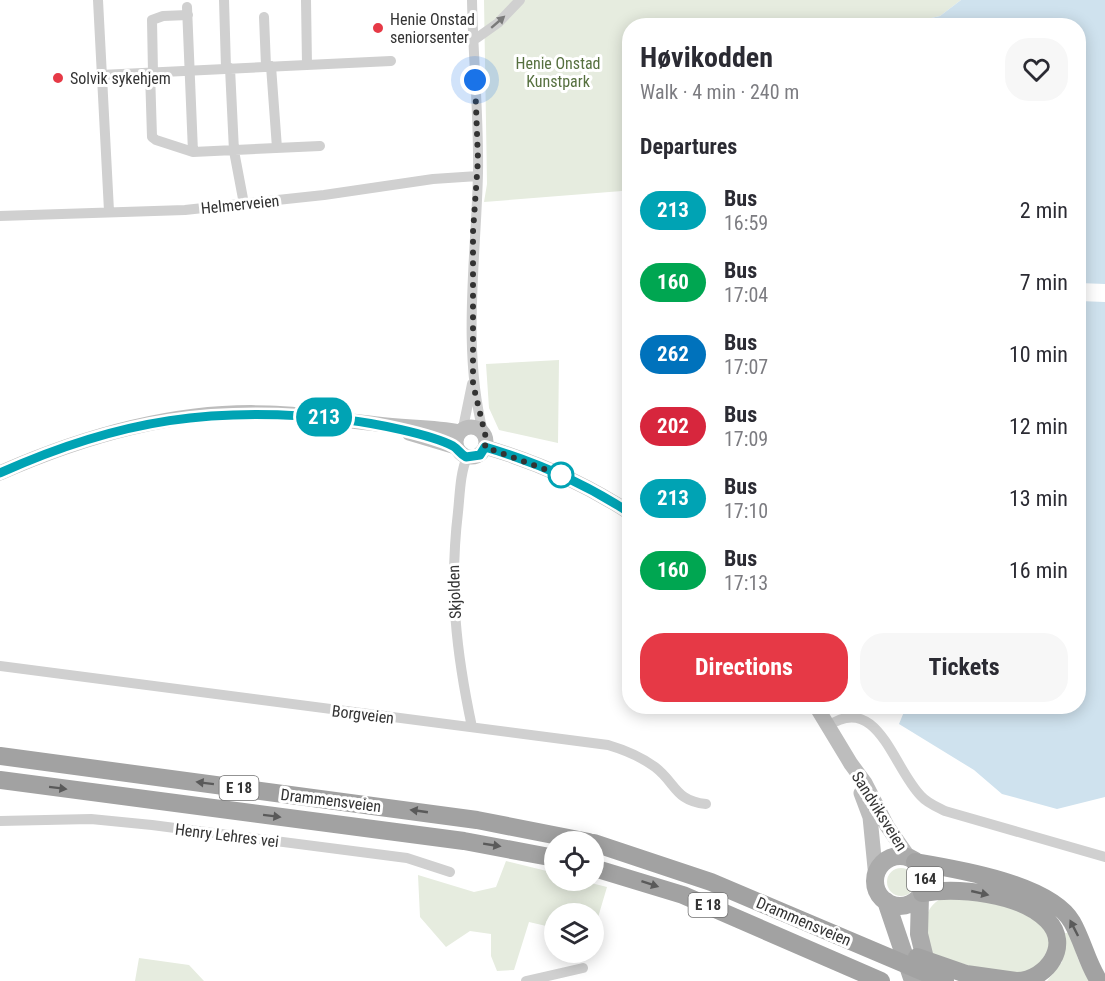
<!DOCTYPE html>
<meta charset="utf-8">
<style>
body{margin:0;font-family:"Roboto Condensed",sans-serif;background:#f7f7f7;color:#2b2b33;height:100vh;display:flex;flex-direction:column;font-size:22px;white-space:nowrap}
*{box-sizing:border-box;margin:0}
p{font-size:20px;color:#7c7c81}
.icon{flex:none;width:33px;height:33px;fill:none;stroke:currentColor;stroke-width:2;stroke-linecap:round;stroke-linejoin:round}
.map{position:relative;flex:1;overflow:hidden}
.drawer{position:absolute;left:622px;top:18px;width:464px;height:696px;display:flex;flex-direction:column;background:#fff;border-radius:24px;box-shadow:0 3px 15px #0003}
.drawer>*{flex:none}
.badge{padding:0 12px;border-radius:20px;font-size:21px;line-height:39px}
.controls{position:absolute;left:544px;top:831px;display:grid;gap:12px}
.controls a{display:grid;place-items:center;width:60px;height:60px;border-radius:50%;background:#fff;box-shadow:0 3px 15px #0003;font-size:30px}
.you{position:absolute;width:30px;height:30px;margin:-15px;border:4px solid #fff;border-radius:50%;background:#1a73e8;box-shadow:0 0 0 9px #1a73e833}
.map>.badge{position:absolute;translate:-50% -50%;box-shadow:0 0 0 3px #fff}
h2{padding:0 18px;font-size:22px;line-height:54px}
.round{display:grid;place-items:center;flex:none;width:63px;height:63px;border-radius:24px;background:#f7f7f7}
.head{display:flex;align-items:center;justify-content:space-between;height:102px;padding:0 18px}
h1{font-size:28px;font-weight:700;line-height:45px}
.primary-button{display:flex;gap:12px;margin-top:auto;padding:12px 18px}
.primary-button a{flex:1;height:69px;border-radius:24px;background:#e63946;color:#fff;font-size:24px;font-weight:700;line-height:69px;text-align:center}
.primary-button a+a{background:#f7f7f7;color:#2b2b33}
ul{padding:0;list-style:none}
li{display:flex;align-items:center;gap:18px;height:72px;padding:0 18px}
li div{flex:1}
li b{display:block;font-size:22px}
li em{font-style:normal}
li .badge{min-width:66px;font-weight:700;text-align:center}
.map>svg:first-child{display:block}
</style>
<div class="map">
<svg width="1105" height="981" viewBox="0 0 1105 981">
<rect width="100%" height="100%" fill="#fff"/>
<path fill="#e6ecdf" d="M 484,0 L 961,0 L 940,16 L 901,25 L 630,26 L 630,195 L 622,191 L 484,202 L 487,184 Z
M 559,360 L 558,443 L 499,430 L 489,408 L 486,364 Z
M 506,861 L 555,873 L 555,880 L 583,881 L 607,887 L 594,931 L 594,914 L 555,914 L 555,928 L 529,922 L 514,970 L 497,971 L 491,956 L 491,934 L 470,931 L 446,947 L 420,917 L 418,875 L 474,892 L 496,887 Z
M887 882a14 14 0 1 1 28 0a14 14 0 1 1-28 0Z
M 946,896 C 971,899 1032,904 1046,929 C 1048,934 1049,942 1050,947 L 1034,972 L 995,973 L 929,954 C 925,930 919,908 946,896 Z
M 1063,933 L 1070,933 L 1078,959 L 1089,981 L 1047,981 L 1062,962 Z
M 139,958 L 189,965 L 204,981 L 135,981 Z"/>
<path fill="#cfe2ee" d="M 961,0 L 1105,0 L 1105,797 L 1057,809 L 1002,794 L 974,770 L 899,724 L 906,707 L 1078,706 L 1078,26 L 901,25 L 940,16 Z"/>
<path fill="#fff" d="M 1079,283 L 1105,284 L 1105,302 L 1079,301 Z"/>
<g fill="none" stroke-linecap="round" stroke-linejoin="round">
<path stroke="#d0d0d0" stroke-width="10" d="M 98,0 L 109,211
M 224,0 L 226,68
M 306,0 L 307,65
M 472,0 C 473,58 479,116 478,173 C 476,259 462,348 483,432
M 187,7 L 193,152
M 264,17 L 266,66
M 474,40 L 498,23 L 520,0
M 271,66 L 277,148
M 230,68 L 234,151 L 244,204
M 150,72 L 152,137 L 156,140 L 193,152 L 320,146
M 153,73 L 152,20 L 163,16 L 188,15
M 101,75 L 391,61
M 0,216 L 185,210 L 324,195 L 433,179 L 478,176
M 463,428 L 472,384
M 467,457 C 460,474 460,493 458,512 C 449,588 456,652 472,727
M 0,666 L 608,745 C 625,750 640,756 655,767 C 676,783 675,801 706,804
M 828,726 C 878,692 893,768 921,796 C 927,803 937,807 945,811 L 1105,857
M 0,821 L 91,819 L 152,825 L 407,858 L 450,872
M 526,981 L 583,968"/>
<path stroke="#bdbdbd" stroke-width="15" d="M456 442a15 15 0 1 1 30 0a15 15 0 1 1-30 0Z
M 409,433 L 456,447
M 485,447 C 536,462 586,484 630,513
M 0,473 C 84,436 175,409 269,413 C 305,414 341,420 377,424 C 405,428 432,426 459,432
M 816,706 L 851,764 L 865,783 L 887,826 L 910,859
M 861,793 L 870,817 L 876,878"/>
<path stroke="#ababab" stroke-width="18" d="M875 881a25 25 0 1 1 50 0a25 25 0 1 1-50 0Z
M 920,896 L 919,934 L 928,971
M 886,901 L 913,981"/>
<path stroke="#a2a2a2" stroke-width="18" d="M 0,756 L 477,820 L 589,842
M 0,780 L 464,841 L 555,858
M 594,843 L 711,882 L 945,981
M 915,862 C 957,869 1050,884 1072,922 C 1083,941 1087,963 1099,981
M 594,868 L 683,895 L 881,981
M 922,893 C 958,887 1020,893 1047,920 C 1072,945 1047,980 1017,981
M 917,957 L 966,974 L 1016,981"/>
</g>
<defs><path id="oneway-solid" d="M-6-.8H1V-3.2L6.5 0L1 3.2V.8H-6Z" transform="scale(1.5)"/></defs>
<use fill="#7a7a7a" href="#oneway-solid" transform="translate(498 22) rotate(-41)"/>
<g fill="#5a5a5a">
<use href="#oneway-solid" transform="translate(205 783) rotate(-173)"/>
<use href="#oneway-solid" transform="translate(58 788) rotate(7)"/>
<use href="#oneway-solid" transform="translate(419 811) rotate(-172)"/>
<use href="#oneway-solid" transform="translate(272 816) rotate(7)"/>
<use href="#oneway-solid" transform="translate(492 845) rotate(9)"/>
<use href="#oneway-solid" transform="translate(650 884) rotate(18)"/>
<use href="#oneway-solid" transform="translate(980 893) rotate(13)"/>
<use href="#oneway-solid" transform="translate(1074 928) rotate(-117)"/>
</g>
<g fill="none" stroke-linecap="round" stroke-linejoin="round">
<g stroke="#fff" stroke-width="14">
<path id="line" d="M 0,473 C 120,419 216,405 347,420 C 373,423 430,434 453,446 C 458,449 460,454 466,457 L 480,455 L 485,447 C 536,462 586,484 630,513"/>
</g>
<use href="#line" stroke="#00a3b4" stroke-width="9"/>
<path stroke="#333" stroke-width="6" stroke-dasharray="0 10.8" d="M 475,80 L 478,160 L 473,232 L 473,384 L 486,438 L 485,447 L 563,476 L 561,475"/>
</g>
<g fill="#e63946" stroke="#fff" stroke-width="2">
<circle cx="378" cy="28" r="6"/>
<circle cx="58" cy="78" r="6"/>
</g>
<circle fill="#fff" stroke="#00a3b4" stroke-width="3" cx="561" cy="475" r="12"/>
<g text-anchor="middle" stroke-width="6" stroke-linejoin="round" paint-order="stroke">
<g fill="#fff" stroke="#707070" stroke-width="1.5">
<rect x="219.5" y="776" width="39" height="24" rx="4.5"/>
<rect x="907" y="867" width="36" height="24" rx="4.5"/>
<rect x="688.5" y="893" width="39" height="24" rx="4.5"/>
</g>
<g font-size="15" font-weight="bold" fill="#333">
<text x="239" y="793">E 18</text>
<text x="925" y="884">164</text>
<text x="708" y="910">E 18</text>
</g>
<g font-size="16" fill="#333" stroke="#fff" text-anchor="start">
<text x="390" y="25">Henie Onstad<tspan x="390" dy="18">seniorsenter</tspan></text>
<text x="70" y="84">Solvik sykehjem</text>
</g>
<g font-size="16" fill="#56703f" stroke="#fff">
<text x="558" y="69">Henie Onstad<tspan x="558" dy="18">Kunstpark</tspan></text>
</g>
<g font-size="16" fill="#333" stroke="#fff">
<text transform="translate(240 204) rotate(-6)" y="6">Helmerveien</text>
<text transform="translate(454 592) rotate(-92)" y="6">Skjolden</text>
<text transform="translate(363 714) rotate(7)" y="6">Borgveien</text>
<text transform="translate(331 800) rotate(7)" y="6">Drammensveien</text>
<text transform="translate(880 811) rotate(58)" y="6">Sandviksveien</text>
<text transform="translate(227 835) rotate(7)" y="6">Henry Lehres vei</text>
<text transform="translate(804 921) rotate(23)" y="6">Drammensveien</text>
</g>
</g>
</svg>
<div class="controls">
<a><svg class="icon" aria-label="locate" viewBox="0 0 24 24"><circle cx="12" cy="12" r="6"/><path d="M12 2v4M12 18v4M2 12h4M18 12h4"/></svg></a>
<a><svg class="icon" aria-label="layers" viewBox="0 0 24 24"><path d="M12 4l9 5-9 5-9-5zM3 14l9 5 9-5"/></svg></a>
</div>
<div class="you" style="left:475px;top:80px"></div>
<b class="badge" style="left:324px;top:417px;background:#00a3b4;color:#fff">213</b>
<section class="drawer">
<div class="head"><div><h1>Høvikodden</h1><p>Walk · 4 min · 240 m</p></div><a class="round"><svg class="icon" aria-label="heart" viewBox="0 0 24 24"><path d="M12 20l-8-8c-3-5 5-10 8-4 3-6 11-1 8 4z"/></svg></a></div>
<h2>Departures</h2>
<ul>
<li><span class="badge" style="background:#00a3b4;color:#fff">213</span><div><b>Bus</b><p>16:59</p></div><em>2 min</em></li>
<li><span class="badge" style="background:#00a651;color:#fff">160</span><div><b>Bus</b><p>17:04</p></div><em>7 min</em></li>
<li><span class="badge" style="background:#0072bc;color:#fff">262</span><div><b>Bus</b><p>17:07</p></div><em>10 min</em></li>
<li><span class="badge" style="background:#d7263d;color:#fff">202</span><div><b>Bus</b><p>17:09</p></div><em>12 min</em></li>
<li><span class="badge" style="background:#00a3b4;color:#fff">213</span><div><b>Bus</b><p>17:10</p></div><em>13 min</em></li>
<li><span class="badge" style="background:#00a651;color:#fff">160</span><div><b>Bus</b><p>17:13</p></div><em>16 min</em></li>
</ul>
<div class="primary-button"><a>Directions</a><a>Tickets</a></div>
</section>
</div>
